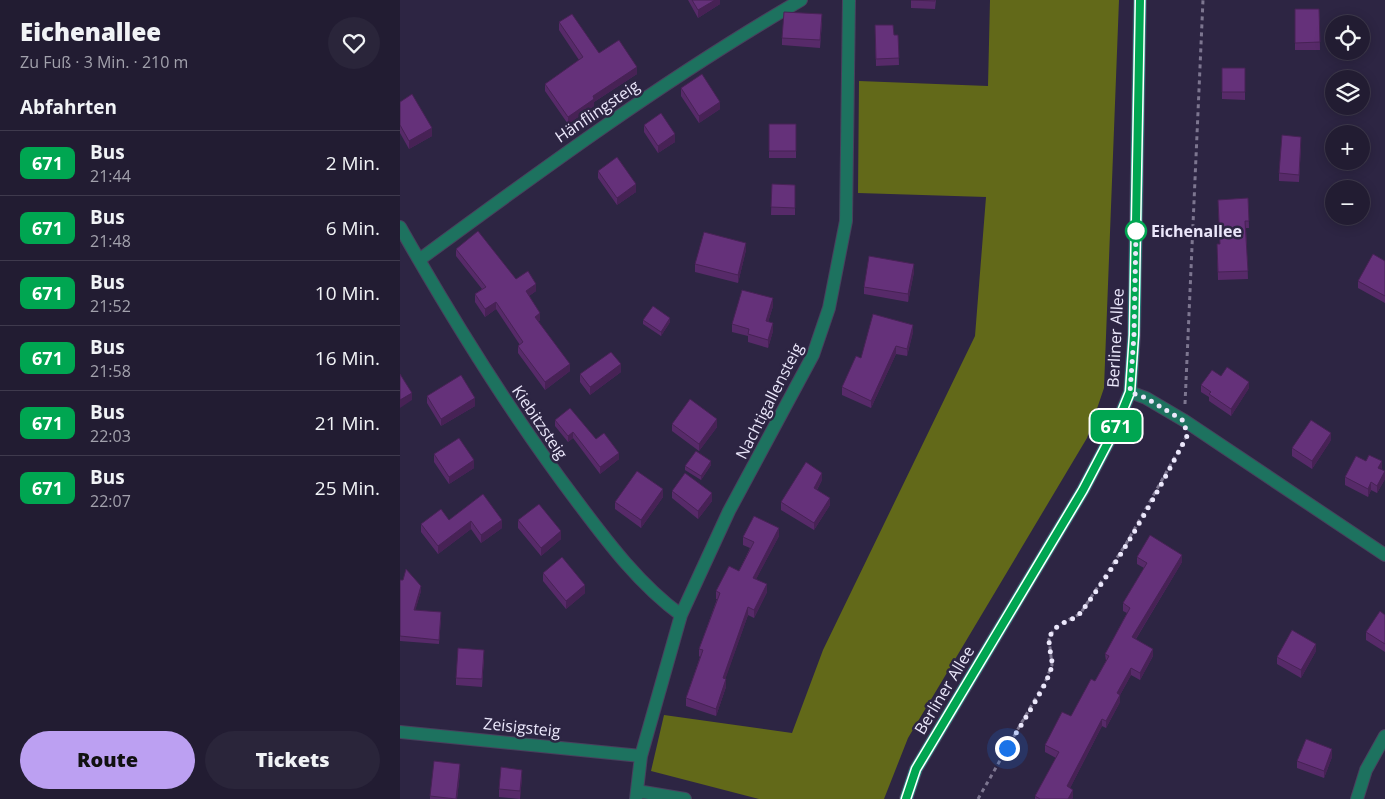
<!DOCTYPE html>
<html lang="de">
<meta charset="utf-8">
<style>
body{margin:0;font-family:"Open Sans",sans-serif;background:#2a253a;color:#f1f3f6;height:100vh;display:flex;flex-direction:column;font-size:19px;white-space:nowrap}
*{box-sizing:border-box;margin:0}
p{font-size:16px;color:#a2a1ac}
.icon{flex:none;width:28px;height:28px;fill:none;stroke:currentColor;stroke-width:2;stroke-linecap:round;stroke-linejoin:round}
.map{position:relative;flex:1;overflow:hidden}
.panel{display:flex;flex-direction:column;background:#221c32;width:400px}
.panel>*{flex:none}
.badge{padding:0 10px;border-radius:8px;font-size:18px;line-height:32px}
.tools{position:absolute;left:925px;top:15px;display:grid;gap:10px}
.tools a{display:grid;place-items:center;width:45px;height:45px;border-radius:50%;background:#221c32;box-shadow:0 2px 12px #0003,0 0 0 1px #3f3a4d;font-size:25px}
.you{position:absolute;width:25px;height:25px;margin:-12px;border:4px solid #fff;border-radius:50%;background:#1a73e8;box-shadow:0 0 0 8px #1a73e833}
.map>.badge{position:absolute;translate:-50% -50%;box-shadow:0 0 0 2px #fff}
h2{padding:0 20px;font-size:19px;line-height:45px}
.round{display:grid;place-items:center;flex:none;width:52px;height:52px;border-radius:26px;background:#2a253a}
.overview{display:flex;align-items:center;justify-content:space-between;height:85px;padding:0 20px}
h1{font-size:24px;font-weight:800;line-height:38px}
.primary-button{display:flex;gap:10px;margin-top:auto;padding:10px 20px}
.primary-button a{flex:1;height:58px;border-radius:30px;background:#bca0f2;color:#111;font-size:20px;font-weight:800;line-height:58px;text-align:center}
.primary-button a+a{background:#2a253a;color:#f1f3f6}
ul{padding:0;list-style:none}
li{display:flex;align-items:center;gap:15px;height:65px;padding:0 20px;border-top:1px solid #3f3a4d}
li div{flex:1}
li b{display:block;font-size:19px}
li em{font-style:normal}
li .badge{min-width:55px;font-weight:700;text-align:center}
main{display:flex;flex:1;min-height:0}
.map>svg:first-child{display:block}
</style>
<main>
<section class="panel">
<div class="overview"><div><h1>Eichenallee</h1><p>Zu Fuß · 3 Min. · 210 m</p></div><a class="round"><svg class="icon" aria-label="heart" viewBox="0 0 24 24"><path d="M12 20l-8-8c-3-5 5-10 8-4 3-6 11-1 8 4z"/></svg></a></div>
<h2>Abfahrten</h2>
<ul>
<li><span class="badge" style="background:#00a651;color:#fff">671</span><div><b>Bus</b><p>21:44</p></div><em>2 Min.</em></li>
<li><span class="badge" style="background:#00a651;color:#fff">671</span><div><b>Bus</b><p>21:48</p></div><em>6 Min.</em></li>
<li><span class="badge" style="background:#00a651;color:#fff">671</span><div><b>Bus</b><p>21:52</p></div><em>10 Min.</em></li>
<li><span class="badge" style="background:#00a651;color:#fff">671</span><div><b>Bus</b><p>21:58</p></div><em>16 Min.</em></li>
<li><span class="badge" style="background:#00a651;color:#fff">671</span><div><b>Bus</b><p>22:03</p></div><em>21 Min.</em></li>
<li><span class="badge" style="background:#00a651;color:#fff">671</span><div><b>Bus</b><p>22:07</p></div><em>25 Min.</em></li>
</ul>
<div class="primary-button"><a>Route</a><a>Tickets</a></div>
</section>
<div class="map">
<svg width="985" height="799" viewBox="0 0 985 799">
<rect width="100%" height="100%" fill="#2d2543"/>
<path fill="#626919" d="M 590,0 L 719,0 L 704,388 L 687,438 L 508,738 L 484,799 L 359,799 L 251,771 L 264,715 L 392,733 L 423,650 L 575,336 L 586,197 L 458,193 L 459,81 L 588,86 Z"/>
<g fill="none" stroke-linecap="round" stroke-linejoin="round">
<g stroke="#48405d" stroke-width="14">
<path id="minor" d="M 0,227 C 54,322 112,416 179,504 C 209,544 240,585 281,615
M 19,260 C 144,168 267,78 401,0
M 730,392 L 746,398 L 785,421 L 985,555
M 0,732 L 241,756
M 237,791 L 285,799
M 236,799 L 241,756 L 281,615 L 329,511 L 413,355 L 429,308 L 446,221 L 449,0
M 957,799 L 966,770 L 985,736"/>
</g>
<g stroke="#48405d" stroke-width="14">
<path id="major" d="M 506,799 L 516,769 L 683,490 L 715,429 L 730,392 L 734,335 L 740,0"/>
</g>
<path stroke="#7d7690" stroke-width="3" stroke-dasharray="4 4" stroke-linecap="butt" d="M 785,404 L 803,0
M 578,799 L 646,680 L 652,665 L 649,639 L 653,631 L 662,623 L 680,614 L 726,544 L 785,439"/>
<use href="#minor" stroke="#1d725f" stroke-width="12"/>
<use href="#major" stroke="#0fb294" stroke-width="12"/>
</g>
<path fill="#572a69" d="M 288,0 L 320,0 L 320,4 L 298,18 Z
M 511,0 L 536,0 L 535,9 L 511,8 Z
M 895,9 L 919,9 L 920,50 L 895,50 Z
M 159,22 L 199,53 L 237,74 L 194,102 L 194,106 L 168,124 L 145,91 L 145,84 L 179,60 L 159,30 Z
M 422,22 L 420,48 L 382,45 L 382,38 Z
M 475,25 L 494,35 L 498,35 L 499,65 L 476,66 Z
M 822,68 L 845,68 L 845,100 L 822,99 Z
M 281,88 L 320,109 L 299,123 L 281,96 Z
M 0,102 L 32,136 L 9,149 L 0,133 Z
M 369,124 L 396,124 L 396,158 L 369,158 Z
M 244,125 L 275,142 L 258,153 L 244,132 Z
M 901,145 L 899,182 L 879,181 L 879,173 Z
M 198,171 L 236,192 L 217,205 L 198,178 Z
M 372,184 L 395,185 L 395,215 L 371,215 Z
M 848,198 L 849,228 L 846,228 L 848,279 L 818,280 L 817,244 L 820,244 L 818,200 Z
M 56,249 L 116,279 L 136,291 L 129,296 L 140,320 L 138,322 L 170,371 L 145,390 L 118,353 L 118,346 L 120,345 L 96,309 L 85,317 L 75,302 L 75,294 L 82,289 L 56,256 Z
M 346,250 L 338,283 L 295,272 L 295,264 Z
M 985,261 L 985,303 L 958,288 L 958,281 Z
M 514,272 L 508,302 L 464,294 L 464,287 Z
M 373,306 L 368,322 L 373,331 L 368,348 L 348,342 L 348,336 L 332,332 L 332,324 Z
M 243,320 L 270,322 L 261,336 L 243,324 Z
M 513,332 L 507,356 L 496,354 L 471,408 L 442,395 L 442,387 L 461,358 Z
M 221,372 L 190,395 L 180,382 L 180,374 Z
M 821,376 L 849,388 L 831,416 L 809,401 L 809,397 L 801,392 L 801,385 Z
M 27,396 L 75,406 L 41,426 L 27,403 Z
M 155,420 L 196,439 L 219,459 L 200,474 L 173,438 L 168,442 L 155,426 Z
M 272,424 L 317,427 L 299,451 L 272,431 Z
M 931,440 L 912,469 L 892,456 L 892,448 Z
M 34,454 L 74,468 L 49,484 L 34,462 Z
M 311,465 L 301,480 L 285,470 L 285,466 Z
M 982,469 L 985,479 L 977,493 L 971,490 L 968,497 L 945,485 L 945,477 Z
M 422,480 L 417,490 L 430,505 L 414,530 L 381,510 L 381,502 Z
M 272,491 L 312,501 L 298,519 L 272,498 Z
M 83,494 L 102,528 L 81,543 L 71,529 L 38,554 L 21,532 L 21,524 L 49,520 Z
M 263,497 L 241,528 L 215,509 L 215,502 Z
M 118,520 L 161,539 L 141,556 L 118,528 Z
M 379,536 L 356,579 L 367,592 L 354,618 L 348,615 L 325,679 L 326,687 L 316,716 L 286,706 L 286,698 L 300,657 L 299,656 L 299,649 L 317,599 L 316,599 L 316,591 L 339,571 L 350,548 L 343,545 L 343,537 Z
M 737,557 L 782,562 L 736,639 L 753,656 L 740,680 L 731,675 L 720,695 L 720,702 L 706,728 L 702,726 L 670,788 L 673,797 L 672,799 L 635,799 L 635,796 L 656,758 L 645,752 L 645,745 L 671,716 L 695,681 L 706,661 L 705,654 L 727,613 L 723,611 L 723,603 L 744,568 L 737,564 Z
M 143,573 L 185,593 L 166,609 L 143,581 Z
M 0,580 L 21,591 L 15,610 L 41,617 L 39,644 L 0,641 Z
M 985,615 L 985,652 L 966,640 L 966,632 Z
M 916,651 L 901,678 L 877,664 L 877,657 Z
M 84,658 L 82,687 L 56,685 L 56,678 Z
M 932,757 L 924,778 L 897,768 L 897,761 Z
M 60,772 L 57,799 L 30,799 L 30,796 Z
M 122,777 L 120,799 L 99,797 L 99,789 Z"/>
<path fill="#472255" d="M 315,0 L 320,0 L 320,4 L 298,18 L 298,10 Z
M 237,67 L 237,74 L 194,102 L 194,106 L 168,124 L 168,117 L 193,96 Z
M 320,102 L 320,109 L 299,123 L 299,116 Z
M 32,128 L 32,136 L 9,149 L 9,141 Z
M 275,134 L 275,142 L 258,153 L 258,146 Z
M 236,184 L 236,192 L 217,205 L 217,198 Z
M 346,243 L 346,250 L 338,283 L 338,275 Z
M 514,264 L 514,272 L 508,302 L 508,294 Z
M 136,284 L 136,291 L 126,298 L 126,291 Z
M 373,298 L 373,306 L 366,329 L 366,321 Z
M 96,302 L 96,309 L 85,317 L 85,309 Z
M 140,313 L 140,320 L 135,324 L 135,317 Z
M 270,318 L 270,322 L 261,336 L 261,332 Z
M 373,323 L 373,331 L 368,348 L 368,340 Z
M 513,325 L 513,332 L 507,356 L 507,349 Z
M 496,346 L 496,354 L 471,408 L 471,401 Z
M 170,364 L 170,371 L 145,390 L 145,382 Z
M 221,364 L 221,372 L 190,395 L 190,387 Z
M 849,382 L 849,388 L 831,416 L 831,409 Z
M 12,393 L 12,400 L 0,408 L 0,400 Z
M 75,398 L 75,406 L 41,426 L 41,419 Z
M 317,419 L 317,427 L 299,451 L 299,444 Z
M 173,432 L 173,438 L 168,442 L 168,436 Z
M 931,433 L 931,440 L 912,469 L 912,461 Z
M 219,453 L 219,459 L 200,474 L 200,467 Z
M 74,460 L 74,468 L 49,484 L 49,477 Z
M 311,461 L 311,465 L 301,480 L 301,476 Z
M 982,461 L 982,469 L 978,468 Z
M 985,471 L 985,479 L 977,493 L 977,486 Z
M 422,473 L 422,480 L 414,495 L 414,488 Z
M 971,482 L 971,490 L 968,497 L 968,489 Z
M 263,489 L 263,497 L 241,528 L 241,520 Z
M 312,493 L 312,501 L 298,519 L 298,511 Z
M 430,498 L 430,505 L 414,530 L 414,523 Z
M 102,520 L 102,528 L 81,543 L 81,535 Z
M 71,521 L 71,529 L 38,554 L 38,546 Z
M 379,528 L 379,536 L 353,585 L 353,578 Z
M 161,531 L 161,539 L 141,556 L 141,548 Z
M 782,555 L 782,562 L 732,645 L 732,637 Z
M 367,584 L 367,592 L 354,618 L 354,610 Z
M 185,585 L 185,593 L 166,609 L 166,601 Z
M 21,586 L 21,591 L 14,615 L 14,610 Z
M 348,607 L 348,615 L 323,686 L 323,678 Z
M 916,644 L 916,651 L 901,678 L 901,670 Z
M 753,649 L 753,656 L 740,680 L 740,673 Z
M 731,668 L 731,675 L 720,695 L 720,702 L 706,728 L 706,721 L 717,693 Z
M 326,679 L 326,687 L 316,716 L 316,709 Z
M 702,719 L 702,726 L 667,794 L 667,786 Z
M 932,749 L 932,757 L 924,778 L 924,771 Z
M 60,764 L 60,772 L 57,799 L 56,799 Z
M 122,770 L 122,777 L 120,799 L 120,791 Z
M 673,790 L 673,797 L 672,799 L 668,799 Z"/>
<path fill="#65317a" stroke="#472255" d="M 292,0 L 315,0 L 298,10 Z
M 511,0 L 535,0 L 535,1 Z
M 895,9 L 919,9 L 920,42 L 895,43 Z
M 384,12 L 422,14 L 420,40 L 382,38 Z
M 172,14 L 199,53 L 219,40 L 237,67 L 193,96 L 194,99 L 168,117 L 145,84 L 183,57 L 159,22 Z
M 475,25 L 493,25 L 494,35 L 498,35 L 499,58 L 476,59 Z
M 822,68 L 845,68 L 845,92 L 822,92 Z
M 302,74 L 320,102 L 299,116 L 281,88 Z
M 12,94 L 32,128 L 9,141 L 0,125 L 0,102 Z
M 261,113 L 275,134 L 258,146 L 244,125 Z
M 369,124 L 396,124 L 396,151 L 369,151 Z
M 882,135 L 901,137 L 899,175 L 879,173 Z
M 217,157 L 236,184 L 217,198 L 198,171 Z
M 372,184 L 395,185 L 395,208 L 371,207 Z
M 848,198 L 849,221 L 845,221 L 848,271 L 818,272 L 817,244 L 820,244 L 818,200 Z
M 78,231 L 116,279 L 128,271 L 136,284 L 126,291 L 140,313 L 135,317 L 170,364 L 145,382 L 118,346 L 123,342 L 96,302 L 85,309 L 75,294 L 86,287 L 56,249 Z
M 304,232 L 346,243 L 338,275 L 295,264 Z
M 973,254 L 985,261 L 985,296 L 958,281 Z
M 469,256 L 514,264 L 508,294 L 464,287 Z
M 342,290 L 373,298 L 366,321 L 373,323 L 368,340 L 348,334 L 349,329 L 332,324 Z
M 253,306 L 270,318 L 261,332 L 243,320 Z
M 473,314 L 513,325 L 507,349 L 496,346 L 471,401 L 442,387 L 456,356 L 461,358 Z
M 211,352 L 221,364 L 190,387 L 180,374 Z
M 827,367 L 849,382 L 831,409 L 809,394 L 811,392 L 801,385 L 812,370 L 821,376 Z
M 0,374 L 12,393 L 0,400 Z
M 61,375 L 75,398 L 41,419 L 27,396 Z
M 290,399 L 317,419 L 299,444 L 272,424 Z
M 170,408 L 196,439 L 204,433 L 219,453 L 200,467 L 173,432 L 168,436 L 155,420 Z
M 911,420 L 931,433 L 912,461 L 892,448 Z
M 59,438 L 74,460 L 49,477 L 34,454 Z
M 296,451 L 311,461 L 301,476 L 285,466 Z
M 969,455 L 982,461 L 978,468 L 985,471 L 977,486 L 971,482 L 968,489 L 945,477 L 956,456 L 966,461 Z
M 406,462 L 422,473 L 414,488 L 430,498 L 414,523 L 381,502 Z
M 237,471 L 263,489 L 241,520 L 215,502 Z
M 285,473 L 312,493 L 298,511 L 272,491 Z
M 83,494 L 102,520 L 81,535 L 71,521 L 38,546 L 21,524 L 41,509 L 49,520 Z
M 139,504 L 161,531 L 141,548 L 118,520 Z
M 354,516 L 379,528 L 353,578 L 367,584 L 354,610 L 348,607 L 323,678 L 326,679 L 316,709 L 286,698 L 303,650 L 299,649 L 320,593 L 316,591 L 329,566 L 339,571 L 354,542 L 343,537 Z
M 750,535 L 782,555 L 732,637 L 753,649 L 740,673 L 731,668 L 717,693 L 720,695 L 706,721 L 702,719 L 667,786 L 673,790 L 668,799 L 640,799 L 635,796 L 659,752 L 645,745 L 662,712 L 671,716 L 691,679 L 695,681 L 709,656 L 705,654 L 730,608 L 723,603 L 747,563 L 737,557 Z
M 162,557 L 185,585 L 166,601 L 143,573 Z
M 6,569 L 21,586 L 14,610 L 41,612 L 39,640 L 0,636 L 0,580 L 3,580 Z
M 980,611 L 985,615 L 985,644 L 966,632 Z
M 892,630 L 916,644 L 901,670 L 877,657 Z
M 58,648 L 84,650 L 82,679 L 56,678 Z
M 906,739 L 932,749 L 924,771 L 897,761 Z
M 34,761 L 60,764 L 56,799 L 30,796 Z
M 101,767 L 122,770 L 120,791 L 99,789 Z"/>
<g fill="none" stroke-linecap="round" stroke-linejoin="round">
<g stroke="#fff" stroke-width="11">
<path id="line" d="M 506,799 L 516,769 L 683,490 L 715,429 L 730,392 L 734,335 L 740,0"/>
</g>
<use href="#line" stroke="#00a651" stroke-width="8"/>
<path stroke="#ebe7fb" stroke-width="5" stroke-dasharray="0 9" d="M 607,748 C 617,731 651,680 652,664 C 652,653 645,641 653,631 C 660,621 675,621 681,612 C 722,558 756,495 787,436 L 784,421 L 746,398 L 730,392 L 734,335 L 736,231"/>
</g>
<circle fill="#fff" stroke="#00a651" stroke-width="2.5" cx="736" cy="231" r="10"/>
<g text-anchor="middle" stroke-width="5" stroke-linejoin="round" paint-order="stroke">
<g font-size="16" fill="#ebe7fb" stroke="#2d2543">
<text transform="translate(197 111) rotate(-34)" y="6">Hänflingsteig</text>
<text transform="translate(715 338) rotate(-87)" y="6">Berliner Allee</text>
<text transform="translate(369 401) rotate(-63)" y="6">Nachtigallensteig</text>
<text transform="translate(140 422) rotate(56)" y="6">Kiebitzsteig</text>
<text transform="translate(544 690) rotate(-59)" y="6">Berliner Allee</text>
<text transform="translate(122 727) rotate(6)" y="6">Zeisigsteig</text>
</g>
<g font-size="16" font-weight="bold" fill="#ebe7fb" stroke="#2d2543" text-anchor="start">
<text x="751" y="237">Eichenallee</text>
</g>
</g>
</svg>
<div class="tools">
<a><svg class="icon" aria-label="locate" viewBox="0 0 24 24"><circle cx="12" cy="12" r="6"/><path d="M12 2v4M12 18v4M2 12h4M18 12h4"/></svg></a>
<a><svg class="icon" aria-label="layers" viewBox="0 0 24 24"><path d="M12 4l9 5-9 5-9-5zM3 14l9 5 9-5"/></svg></a>
<a>+</a>
<a>−</a>
</div>
<div class="you" style="left:607px;top:748px"></div>
<b class="badge" style="left:716px;top:426px;background:#00a651;color:#fff">671</b>
</div>
</main>
